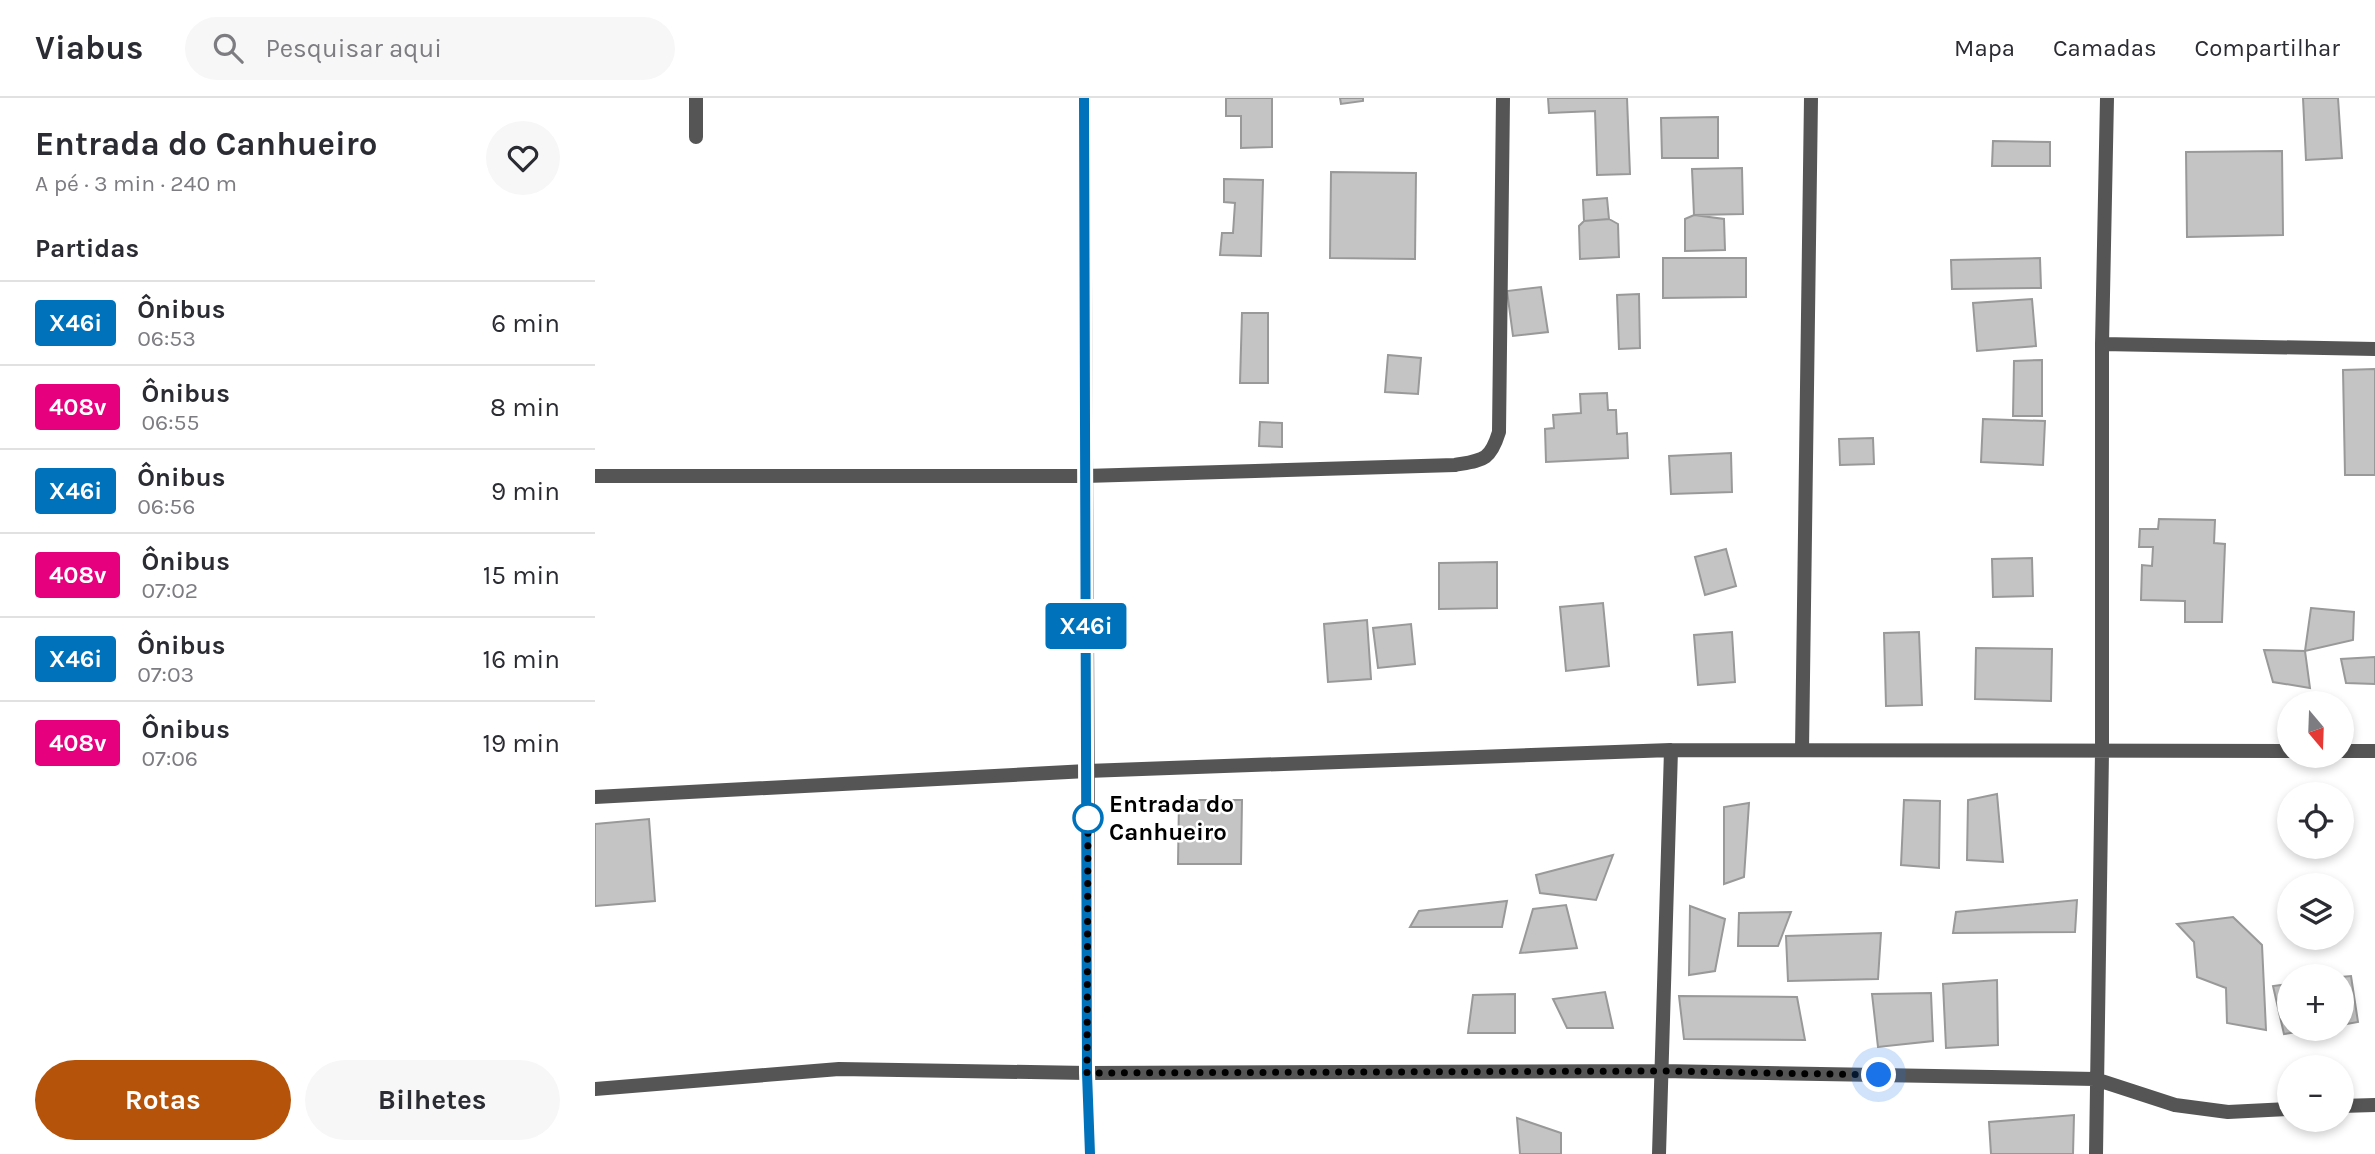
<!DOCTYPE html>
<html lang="pt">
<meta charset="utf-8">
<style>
body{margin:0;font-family:Karla,sans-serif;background:#f7f7f7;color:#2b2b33;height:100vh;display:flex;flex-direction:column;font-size:26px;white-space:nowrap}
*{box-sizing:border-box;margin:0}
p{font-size:23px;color:#7c7c81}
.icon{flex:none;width:38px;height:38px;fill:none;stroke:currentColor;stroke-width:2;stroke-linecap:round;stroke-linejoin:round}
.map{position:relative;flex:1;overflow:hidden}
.drawer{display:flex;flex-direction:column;background:#fff;width:595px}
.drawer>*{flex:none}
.badge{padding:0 14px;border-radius:5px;font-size:24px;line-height:46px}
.needle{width:46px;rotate:161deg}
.controls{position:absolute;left:1682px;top:593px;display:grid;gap:14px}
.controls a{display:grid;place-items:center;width:77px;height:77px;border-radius:50%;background:#fff;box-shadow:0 4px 10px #0003;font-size:35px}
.you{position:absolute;width:35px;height:35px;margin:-18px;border:5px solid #fff;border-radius:50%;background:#1a73e8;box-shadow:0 0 0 10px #1a73e833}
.map>.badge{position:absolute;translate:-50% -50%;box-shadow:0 0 0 4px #fff}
h2{padding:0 35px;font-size:26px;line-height:63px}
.round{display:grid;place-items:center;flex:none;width:74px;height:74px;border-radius:37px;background:#f7f7f7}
.head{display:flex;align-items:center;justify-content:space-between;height:119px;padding:0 35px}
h1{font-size:33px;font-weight:700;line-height:52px}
.action{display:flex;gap:14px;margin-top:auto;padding:14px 35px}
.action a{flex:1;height:80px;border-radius:42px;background:#b45309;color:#fff;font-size:28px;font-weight:700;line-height:80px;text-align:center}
.action a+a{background:#f7f7f7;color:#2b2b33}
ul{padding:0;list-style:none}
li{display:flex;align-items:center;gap:21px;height:84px;padding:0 35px;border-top:2px solid #e1e1e2}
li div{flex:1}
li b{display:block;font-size:26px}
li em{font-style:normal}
li .badge{min-width:77px;font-weight:700;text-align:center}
header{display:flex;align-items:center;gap:42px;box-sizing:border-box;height:98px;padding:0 35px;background:#fff;border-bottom:2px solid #e1e1e2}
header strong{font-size:33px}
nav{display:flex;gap:38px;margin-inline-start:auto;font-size:24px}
.search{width:490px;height:63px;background:#f7f7f7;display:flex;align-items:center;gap:18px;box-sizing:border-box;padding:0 24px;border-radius:38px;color:#7c7c81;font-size:26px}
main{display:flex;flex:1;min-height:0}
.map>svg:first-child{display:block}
</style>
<header>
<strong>Viabus</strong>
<div class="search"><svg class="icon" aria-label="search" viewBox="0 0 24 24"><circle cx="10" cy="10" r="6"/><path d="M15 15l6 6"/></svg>Pesquisar aqui</div>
<nav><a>Mapa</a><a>Camadas</a><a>Compartilhar</a></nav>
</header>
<main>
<section class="drawer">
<div class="head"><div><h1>Entrada do Canhueiro</h1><p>A pé · 3 min · 240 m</p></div><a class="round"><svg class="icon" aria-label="heart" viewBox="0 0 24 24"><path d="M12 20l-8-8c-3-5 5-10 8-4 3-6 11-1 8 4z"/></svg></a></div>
<h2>Partidas</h2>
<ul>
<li><span class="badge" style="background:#0072bc;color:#fff">X46i</span><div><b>Ônibus</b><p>06:53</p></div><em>6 min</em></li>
<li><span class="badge" style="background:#e6007e;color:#fff">408v</span><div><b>Ônibus</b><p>06:55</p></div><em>8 min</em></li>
<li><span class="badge" style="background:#0072bc;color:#fff">X46i</span><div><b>Ônibus</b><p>06:56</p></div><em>9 min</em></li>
<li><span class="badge" style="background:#e6007e;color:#fff">408v</span><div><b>Ônibus</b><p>07:02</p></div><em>15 min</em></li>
<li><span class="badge" style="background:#0072bc;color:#fff">X46i</span><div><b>Ônibus</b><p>07:03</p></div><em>16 min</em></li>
<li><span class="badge" style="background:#e6007e;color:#fff">408v</span><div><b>Ônibus</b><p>07:06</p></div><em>19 min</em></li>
</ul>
<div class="action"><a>Rotas</a><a>Bilhetes</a></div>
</section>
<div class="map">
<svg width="1780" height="1056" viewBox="0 0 1780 1056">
<rect width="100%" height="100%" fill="#fff"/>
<path fill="#c4c4c4" stroke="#999" stroke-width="2" d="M 631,0 L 677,0 L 677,49 L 646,50 L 646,18 L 631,18 Z
M 745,0 L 768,0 L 768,3 L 746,6 Z
M 953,0 L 1032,0 L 1035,76 L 1002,77 L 1000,13 L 954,15 Z
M 1708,0 L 1743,0 L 1747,60 L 1711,62 Z
M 1123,19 L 1123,60 L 1067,60 L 1066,20 Z
M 1398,43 L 1455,44 L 1455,68 L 1397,68 Z
M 1687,53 L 1688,137 L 1592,139 L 1591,54 Z
M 1147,70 L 1148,116 L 1099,117 L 1097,71 Z
M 736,74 L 821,75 L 820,161 L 735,160 Z
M 629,81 L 668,82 L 666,158 L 625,157 L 627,135 L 638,135 L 640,105 L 629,104 Z
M 1012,100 L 1014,121 L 989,123 L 988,102 Z
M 1099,117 L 1129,121 L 1130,152 L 1090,153 L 1090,121 Z
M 1014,121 L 1023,126 L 1024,159 L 985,161 L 984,128 L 989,123 Z
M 1068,160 L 1151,160 L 1151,199 L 1068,200 Z
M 1445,160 L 1446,190 L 1357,191 L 1356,162 Z
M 946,189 L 953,234 L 918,238 L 912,193 Z
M 1044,196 L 1045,250 L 1024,251 L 1022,197 Z
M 1437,201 L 1441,248 L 1382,253 L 1378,205 Z
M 647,215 L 673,215 L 673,285 L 645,285 Z
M 793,257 L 826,260 L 823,296 L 790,294 Z
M 1447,262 L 1447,318 L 1418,318 L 1419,263 Z
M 1780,271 L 1780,377 L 1750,377 L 1748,272 Z
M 1012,295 L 1013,312 L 1021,312 L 1022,336 L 1032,335 L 1033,360 L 951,364 L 950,331 L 959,330 L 958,317 L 986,315 L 985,296 Z
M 1388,321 L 1450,323 L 1448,367 L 1386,364 Z
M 665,324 L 687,325 L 687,349 L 664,348 Z
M 1278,340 L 1279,366 L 1245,367 L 1244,341 Z
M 1136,355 L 1137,394 L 1076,396 L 1074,358 Z
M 1564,421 L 1620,422 L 1619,445 L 1630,446 L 1627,524 L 1590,524 L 1590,503 L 1546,502 L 1547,467 L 1557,468 L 1558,449 L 1544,449 L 1545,431 L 1563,431 Z
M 1131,451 L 1141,488 L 1110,497 L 1100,459 Z
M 1437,460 L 1438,498 L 1398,499 L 1397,461 Z
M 902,464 L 902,510 L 844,511 L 844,465 Z
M 1008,505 L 1014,568 L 971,573 L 965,509 Z
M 1716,510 L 1759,514 L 1758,542 L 1710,553 Z
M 772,522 L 776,581 L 733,584 L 729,526 Z
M 816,526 L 820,566 L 783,570 L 778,530 Z
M 1137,534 L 1140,584 L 1103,587 L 1099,537 Z
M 1324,534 L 1327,607 L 1291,608 L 1289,535 Z
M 1381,550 L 1457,551 L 1456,603 L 1380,601 Z
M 1669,552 L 1710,553 L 1715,590 L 1678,584 Z
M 1780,559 L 1780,586 L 1751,585 L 1746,561 Z
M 1402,696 L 1408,764 L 1372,762 L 1373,702 Z
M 584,702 L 647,702 L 646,766 L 583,766 Z
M 1309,702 L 1345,703 L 1344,770 L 1306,767 Z
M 1154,705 L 1149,779 L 1129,786 L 1129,709 Z
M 54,721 L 60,803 L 0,808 L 0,726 Z
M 1018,757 L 1001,802 L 945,795 L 941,777 Z
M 1482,802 L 1480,834 L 1358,835 L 1361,814 Z
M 912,803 L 907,829 L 815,829 L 824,813 Z
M 971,807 L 982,850 L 925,855 L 938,811 Z
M 1095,808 L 1130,821 L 1120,873 L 1094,877 Z
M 1196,814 L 1183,848 L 1143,848 L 1144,815 Z
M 1638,819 L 1667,847 L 1671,932 L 1632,925 L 1631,890 L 1602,879 L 1599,844 L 1582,826 Z
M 1286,835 L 1283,881 L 1193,883 L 1191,838 Z
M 1756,878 L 1763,924 L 1746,927 L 1746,879 Z
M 1402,882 L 1403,947 L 1351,950 L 1348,886 Z
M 1694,886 L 1694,931 L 1721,931 L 1689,936 L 1678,888 Z
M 1010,894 L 1018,930 L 972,930 L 958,901 Z
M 1336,895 L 1338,943 L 1283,949 L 1277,896 Z
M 920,896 L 920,935 L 873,935 L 878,897 Z
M 1084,898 L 1202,899 L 1210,942 L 1089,941 Z
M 1479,1017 L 1478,1056 L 1396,1056 L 1394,1024 Z
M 922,1020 L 966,1035 L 966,1056 L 925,1056 Z"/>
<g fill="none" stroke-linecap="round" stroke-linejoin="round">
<path stroke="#555" stroke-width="14" d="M 101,39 L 101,0
M 1507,246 L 1780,251
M 0,378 L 490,378 L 860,367 C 888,362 895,363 904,334 L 908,0
M 1207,652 L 1216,0
M 1746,653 L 1780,653
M 0,699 L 492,673 L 1076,652 L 1694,653
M 0,991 L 244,971 L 492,975 L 1067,973 L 1500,981 L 1580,1007 L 1633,1014 L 1694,1011
M 1746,1008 L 1780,1007
M 1064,1056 L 1076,652
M 1501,1056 L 1507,654 L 1507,246 L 1512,0"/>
<path stroke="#555" stroke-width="14" d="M 489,0 L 493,715 L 492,975 L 495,1056"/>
</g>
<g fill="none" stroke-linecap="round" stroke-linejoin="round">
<g stroke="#fff" stroke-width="16">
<path id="line" d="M 489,0 L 492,975 L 495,1056"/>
</g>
<use href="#line" stroke="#0072bc" stroke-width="10"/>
<path stroke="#000" stroke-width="7" stroke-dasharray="0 12.6" d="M 493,720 L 493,715 L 492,975 L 1067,973 L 1284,977"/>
</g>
<circle fill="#fff" stroke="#0072bc" stroke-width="3.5" cx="493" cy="720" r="14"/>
<g text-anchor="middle" stroke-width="5" stroke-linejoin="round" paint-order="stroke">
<g font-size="24" font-weight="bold" fill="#000" stroke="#fff" text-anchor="start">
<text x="514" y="714">Entrada do<tspan x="514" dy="28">Canhueiro</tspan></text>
</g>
</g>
</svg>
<div class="controls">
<a><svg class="needle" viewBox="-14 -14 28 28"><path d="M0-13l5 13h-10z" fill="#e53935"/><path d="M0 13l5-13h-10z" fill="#7c7c81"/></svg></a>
<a><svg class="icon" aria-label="locate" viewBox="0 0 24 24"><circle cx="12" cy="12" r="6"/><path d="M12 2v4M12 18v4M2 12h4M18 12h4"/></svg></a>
<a><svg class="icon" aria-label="layers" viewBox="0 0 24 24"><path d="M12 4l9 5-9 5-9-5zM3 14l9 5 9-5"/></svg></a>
<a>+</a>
<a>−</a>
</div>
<div class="you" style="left:1284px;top:977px"></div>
<b class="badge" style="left:491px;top:528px;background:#0072bc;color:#fff">X46i</b>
</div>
</main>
